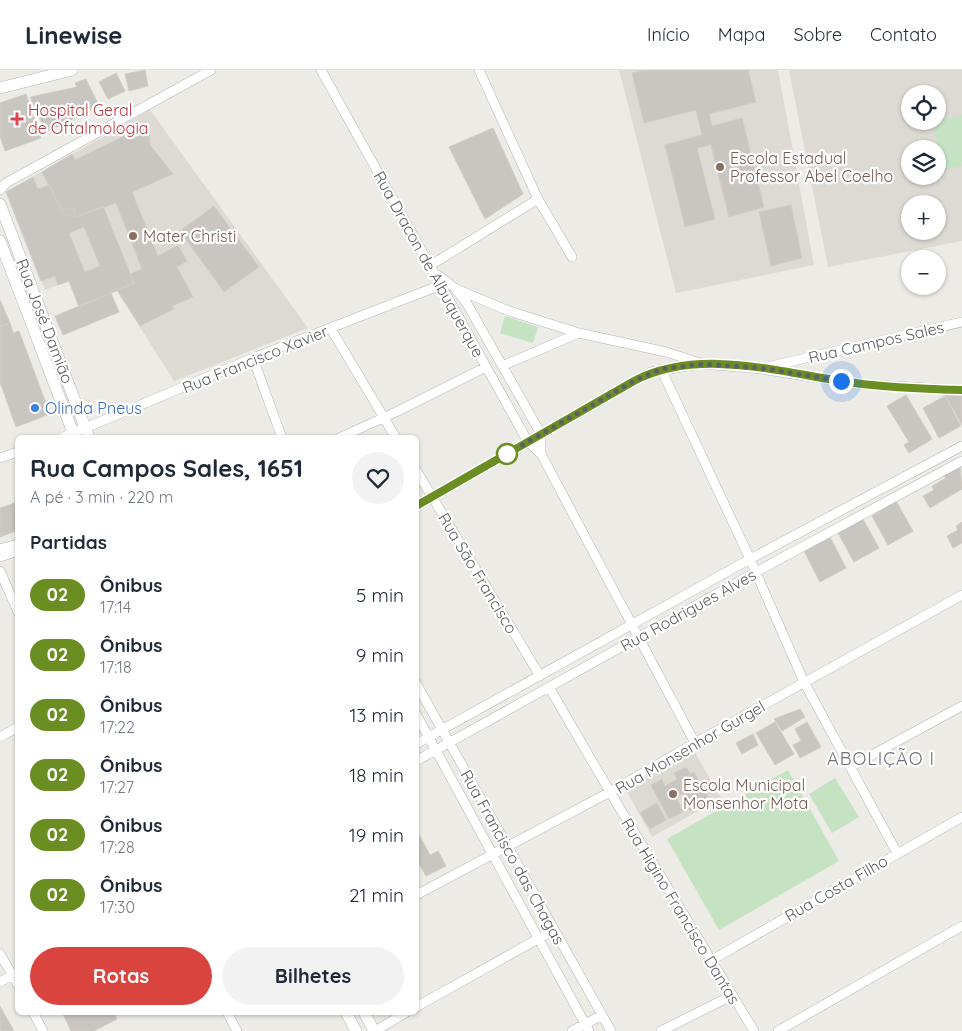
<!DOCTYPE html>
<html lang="pt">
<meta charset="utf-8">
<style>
body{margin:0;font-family:Quicksand,sans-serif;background:#f2f2f3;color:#1f2937;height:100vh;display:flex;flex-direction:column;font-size:19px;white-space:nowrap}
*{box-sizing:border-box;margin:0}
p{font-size:16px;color:#747a83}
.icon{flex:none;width:28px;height:28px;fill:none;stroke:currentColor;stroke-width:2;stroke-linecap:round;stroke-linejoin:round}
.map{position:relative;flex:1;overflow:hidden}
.drawer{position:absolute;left:15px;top:365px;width:404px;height:580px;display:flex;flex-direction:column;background:#fff;border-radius:8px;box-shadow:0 1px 4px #0004}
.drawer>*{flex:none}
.badge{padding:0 10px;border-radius:16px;font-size:18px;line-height:32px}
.controls{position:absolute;left:901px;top:15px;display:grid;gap:10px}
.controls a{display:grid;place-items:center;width:45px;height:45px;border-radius:50%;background:#fff;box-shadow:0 1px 4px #0004;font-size:25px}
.you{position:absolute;width:25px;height:25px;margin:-12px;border:4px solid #fff;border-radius:50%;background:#1a73e8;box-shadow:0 0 0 8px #1a73e833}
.map>.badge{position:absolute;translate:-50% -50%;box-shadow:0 0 0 2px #fff}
h2{padding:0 15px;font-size:19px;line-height:45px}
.round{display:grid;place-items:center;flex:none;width:52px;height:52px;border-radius:26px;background:#f2f2f3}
.headline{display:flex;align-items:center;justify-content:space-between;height:85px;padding:0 15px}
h1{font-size:24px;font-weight:700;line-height:38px}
.button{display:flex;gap:10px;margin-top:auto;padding:10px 15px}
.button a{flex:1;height:58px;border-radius:30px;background:#d9443f;color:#fff;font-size:20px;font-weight:700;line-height:58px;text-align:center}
.button a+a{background:#f2f2f3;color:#1f2937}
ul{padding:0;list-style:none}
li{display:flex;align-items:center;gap:15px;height:60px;padding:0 15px}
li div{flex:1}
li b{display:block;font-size:19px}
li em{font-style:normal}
li .badge{min-width:55px;font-weight:700;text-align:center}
header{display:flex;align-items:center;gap:30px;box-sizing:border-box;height:70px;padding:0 25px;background:#fff;border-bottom:1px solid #e0e1e3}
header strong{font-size:24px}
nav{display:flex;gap:28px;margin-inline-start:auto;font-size:18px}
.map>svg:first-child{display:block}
</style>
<header>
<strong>Linewise</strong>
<nav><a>Início</a><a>Mapa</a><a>Sobre</a><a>Contato</a></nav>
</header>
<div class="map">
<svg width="962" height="961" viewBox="0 0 962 961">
<rect width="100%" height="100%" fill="#edebe5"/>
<path fill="#dddad3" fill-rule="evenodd" d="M 619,0 L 778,0 L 814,195 L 676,223 Z
M 789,0 L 962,0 L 962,171 L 828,197 ZM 910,24 L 938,24 L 938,51 L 910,51 ZM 910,79 L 938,79 L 938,106 L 910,106 ZM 910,134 L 938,134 L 938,161 L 910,161 Z
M 150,40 L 308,258 L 174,311 L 117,221 L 79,237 L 69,211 L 45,220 L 6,122 Z
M 694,681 L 721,728 L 652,767 L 626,720 Z"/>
<path fill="#c5e3c3" d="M 962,45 L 962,96 L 943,100 L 933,51 Z
M 505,246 L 538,257 L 533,273 L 500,263 Z
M 788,700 L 839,791 L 719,860 L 667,769 Z
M 835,708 L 859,747 L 832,763 L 809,724 Z"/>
<path fill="#c9c6c2" stroke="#d2cdc4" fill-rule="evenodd" d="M 145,0 L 148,16 L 129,21 L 125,4 Z
M 644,0 L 748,0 L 756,32 L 709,44 L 712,56 L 742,48 L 764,137 L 729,147 L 711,75 L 697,78 L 715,149 L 685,157 L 665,75 L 702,65 L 696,40 L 644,53 L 632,3 Z
M 116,3 L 125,21 L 108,29 L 99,12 Z
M 86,9 L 99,36 L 46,62 L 30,27 L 77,17 L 75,13 Z
M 26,24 L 41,68 L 5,81 L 0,66 L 0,33 Z
M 149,54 L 150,75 L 173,104 L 132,122 L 158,186 L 178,175 L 187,191 L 177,197 L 193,227 L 172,236 L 174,239 L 140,256 L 117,220 L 134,213 L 130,204 L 142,199 L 116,133 L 76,147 L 73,137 L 62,141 L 42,102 L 72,84 L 75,90 Z
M 493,58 L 523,124 L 485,149 L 449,77 Z
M 33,107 L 38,119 L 49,115 L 62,141 L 73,137 L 76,147 L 103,136 L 134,213 L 79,237 L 69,211 L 58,215 L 55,206 L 41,211 L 6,122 ZM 84,157 L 100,196 L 85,202 L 69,163 Z
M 791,135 L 802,188 L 771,196 L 759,142 Z
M 214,136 L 259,197 L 224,222 L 180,161 Z
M 111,223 L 119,242 L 63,265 L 55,246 Z
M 0,230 L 10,253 L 0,257 Z
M 10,253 L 13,263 L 19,261 L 50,344 L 16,357 L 0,312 L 0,257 Z
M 944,323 L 962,325 L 962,355 Z
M 906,325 L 932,369 L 909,383 L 904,375 L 909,372 L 887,336 Z
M 945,326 L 961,356 L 939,368 L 923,338 Z
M 960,394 L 962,419 L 930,438 L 923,426 L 934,420 L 932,416 L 946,408 L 943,404 Z
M 896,431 L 913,461 L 888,475 L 872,446 Z
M 18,432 L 18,460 L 0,467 L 0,438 Z
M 863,449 L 879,478 L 854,492 L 838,463 Z
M 962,452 L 962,473 L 953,478 L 947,466 L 958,460 L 956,456 Z
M 830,467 L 846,498 L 820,512 L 804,481 Z
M 800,639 L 805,647 L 782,661 L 774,649 Z
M 775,652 L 794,684 L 775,695 L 756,663 Z
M 807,652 L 821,677 L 800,688 L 793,675 L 801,671 L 795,659 Z
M 753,664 L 758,675 L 742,684 L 736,673 Z
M 686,697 L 690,704 L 694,702 L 700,713 L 695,715 L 700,723 L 704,720 L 710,731 L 690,741 L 682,724 L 676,727 L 683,742 L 669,749 L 651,715 L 662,709 L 665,716 L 677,709 L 674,703 Z
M 657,733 L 666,750 L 650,759 L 640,743 Z
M 416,759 L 430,785 L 438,781 L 446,796 L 426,806 L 416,788 Z
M 0,936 L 14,961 L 0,961 Z
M 62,942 L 113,942 L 117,949 L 94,961 L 71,961 Z"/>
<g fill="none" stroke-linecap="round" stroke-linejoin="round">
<g stroke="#b2b5b8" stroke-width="10">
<path id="minor" d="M 321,0 L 528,372 L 541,384 L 695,673
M 479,0 L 538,129 L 572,187
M 0,120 L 6,113 L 211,0
M 431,195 L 538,129
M 438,205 L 456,219 L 509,241 L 579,263 L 666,282 L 703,294 L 761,299 L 857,314 L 962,320
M 456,220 L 466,232 L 541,364 L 541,384
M 331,259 L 396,368
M 253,288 L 282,368
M 502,296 L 579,263
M 767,297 L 962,252
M 661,299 L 750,489 L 804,612 L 897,783
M 61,368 L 253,288 L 446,213
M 339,368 L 396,342 L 486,297
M 0,388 L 18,382
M 416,400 L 540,606
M 416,436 L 651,302 L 700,294
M 0,479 L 18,474
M 0,487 L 18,481
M 0,501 L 18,542
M 416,613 L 611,961
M 549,617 L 610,722 L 754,961
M 416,644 L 589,961
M 0,667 L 18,657
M 416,674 L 750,489 L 962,376
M 416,691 L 776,491 L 962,391
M 850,697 L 962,636
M 416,825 L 610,722 L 695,673 L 962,525
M 0,884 L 18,915
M 710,891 L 962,747
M 0,912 L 18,902
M 416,937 L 554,860
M 33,942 L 43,961
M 227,942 L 237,961
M 375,961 L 407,942
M 572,961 L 602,945
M 661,961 L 731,926
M 778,961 L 962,856"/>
</g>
<g stroke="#b2b5b8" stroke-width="12">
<path id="tertiary" d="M 0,18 L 72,0
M 0,134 L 89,368
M 0,171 L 75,368
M 346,942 L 356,961
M 364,942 L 374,961"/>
</g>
<use href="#minor" stroke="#fff" stroke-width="9"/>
<use href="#tertiary" stroke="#fff" stroke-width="11"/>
</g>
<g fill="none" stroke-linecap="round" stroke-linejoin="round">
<g stroke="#fff" stroke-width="11">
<path id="line" d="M 416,436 L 634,311 C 701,276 784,304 855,313 C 890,318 927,319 962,320"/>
</g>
<use href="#line" stroke="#6b8e23" stroke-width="8"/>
<path stroke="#5c6064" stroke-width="5" stroke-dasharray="0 9" d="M 507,384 L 634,311 L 661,299 L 703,294 L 761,298 L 841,311"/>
</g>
<path fill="#e0444e" stroke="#fff" stroke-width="2" d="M14.5 41.5h5v5h5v5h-5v5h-5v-5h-5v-5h5z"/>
<g fill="#8d6e63" stroke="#fff" stroke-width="2">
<circle cx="720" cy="97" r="5"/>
<circle cx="133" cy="166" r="5"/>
<circle cx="673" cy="724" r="5"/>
</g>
<circle fill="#3f7fe0" stroke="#fff" stroke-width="2" cx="35" cy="338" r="5"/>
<circle fill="#fff" stroke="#6b8e23" stroke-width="2.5" cx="507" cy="384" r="10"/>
<g text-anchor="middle" stroke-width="4.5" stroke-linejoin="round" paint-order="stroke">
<g font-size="16" fill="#be3a42" stroke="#fff" text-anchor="start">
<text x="28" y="46">Hospital Geral<tspan x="28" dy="18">de Oftalmologia</tspan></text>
</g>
<g font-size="16" fill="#785e54" stroke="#fff" text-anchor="start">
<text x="730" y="94">Escola Estadual<tspan x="730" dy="18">Professor Abel Coelho</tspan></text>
<text x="143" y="172">Mater Christi</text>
<text x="683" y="721">Escola Municipal<tspan x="683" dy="18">Monsenhor Mota</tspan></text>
</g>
<g font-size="16" fill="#5c6064" stroke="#fff">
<text transform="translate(429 194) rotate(61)" y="6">Rua Dracon de Albuquerque</text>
<text transform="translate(45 251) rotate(69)" y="6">Rua José Damião</text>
<text transform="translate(876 272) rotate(-13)" y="6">Rua Campos Sales</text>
<text transform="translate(255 289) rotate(-22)" y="6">Rua Francisco Xavier</text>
<text transform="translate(478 503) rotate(59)" y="6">Rua São Francisco</text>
<text transform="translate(688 540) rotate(-29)" y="6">Rua Rodrigues Alves</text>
<text transform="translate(690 677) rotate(-30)" y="6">Rua Monsenhor Gurgel</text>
<text transform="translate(513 787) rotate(61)" y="6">Rua Francisco das Chagas</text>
<text transform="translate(836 818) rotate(-30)" y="6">Rua Costa Filho</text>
<text transform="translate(681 841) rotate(59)" y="6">Rua Higino Francisco Dantas</text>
</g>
<g font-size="16" fill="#366cbe" stroke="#fff" text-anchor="start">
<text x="45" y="344">Olinda Pneus</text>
</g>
<g font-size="18" letter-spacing="1" fill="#6e7276" stroke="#fff">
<text x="881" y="695">ABOLIÇÃO I</text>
</g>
</g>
</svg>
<div class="controls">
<a><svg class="icon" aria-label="locate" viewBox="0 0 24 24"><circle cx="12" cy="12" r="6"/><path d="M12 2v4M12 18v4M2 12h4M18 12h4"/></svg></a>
<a><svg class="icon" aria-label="layers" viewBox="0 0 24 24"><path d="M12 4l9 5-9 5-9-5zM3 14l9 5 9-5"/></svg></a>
<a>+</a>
<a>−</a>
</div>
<div class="you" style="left:841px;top:311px"></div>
<section class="drawer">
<div class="headline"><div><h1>Rua Campos Sales, 1651</h1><p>A pé · 3 min · 220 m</p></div><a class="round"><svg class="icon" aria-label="heart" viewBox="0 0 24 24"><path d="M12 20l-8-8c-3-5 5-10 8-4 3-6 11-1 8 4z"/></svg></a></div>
<h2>Partidas</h2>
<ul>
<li><span class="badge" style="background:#6b8e23;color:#fff">02</span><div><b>Ônibus</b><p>17:14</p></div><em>5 min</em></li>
<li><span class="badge" style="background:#6b8e23;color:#fff">02</span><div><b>Ônibus</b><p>17:18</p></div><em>9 min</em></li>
<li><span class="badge" style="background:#6b8e23;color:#fff">02</span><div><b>Ônibus</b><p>17:22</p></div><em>13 min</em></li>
<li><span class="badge" style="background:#6b8e23;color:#fff">02</span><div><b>Ônibus</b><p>17:27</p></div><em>18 min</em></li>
<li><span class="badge" style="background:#6b8e23;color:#fff">02</span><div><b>Ônibus</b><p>17:28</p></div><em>19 min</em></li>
<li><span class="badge" style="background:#6b8e23;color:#fff">02</span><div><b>Ônibus</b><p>17:30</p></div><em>21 min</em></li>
</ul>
<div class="button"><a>Rotas</a><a>Bilhetes</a></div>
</section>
</div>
